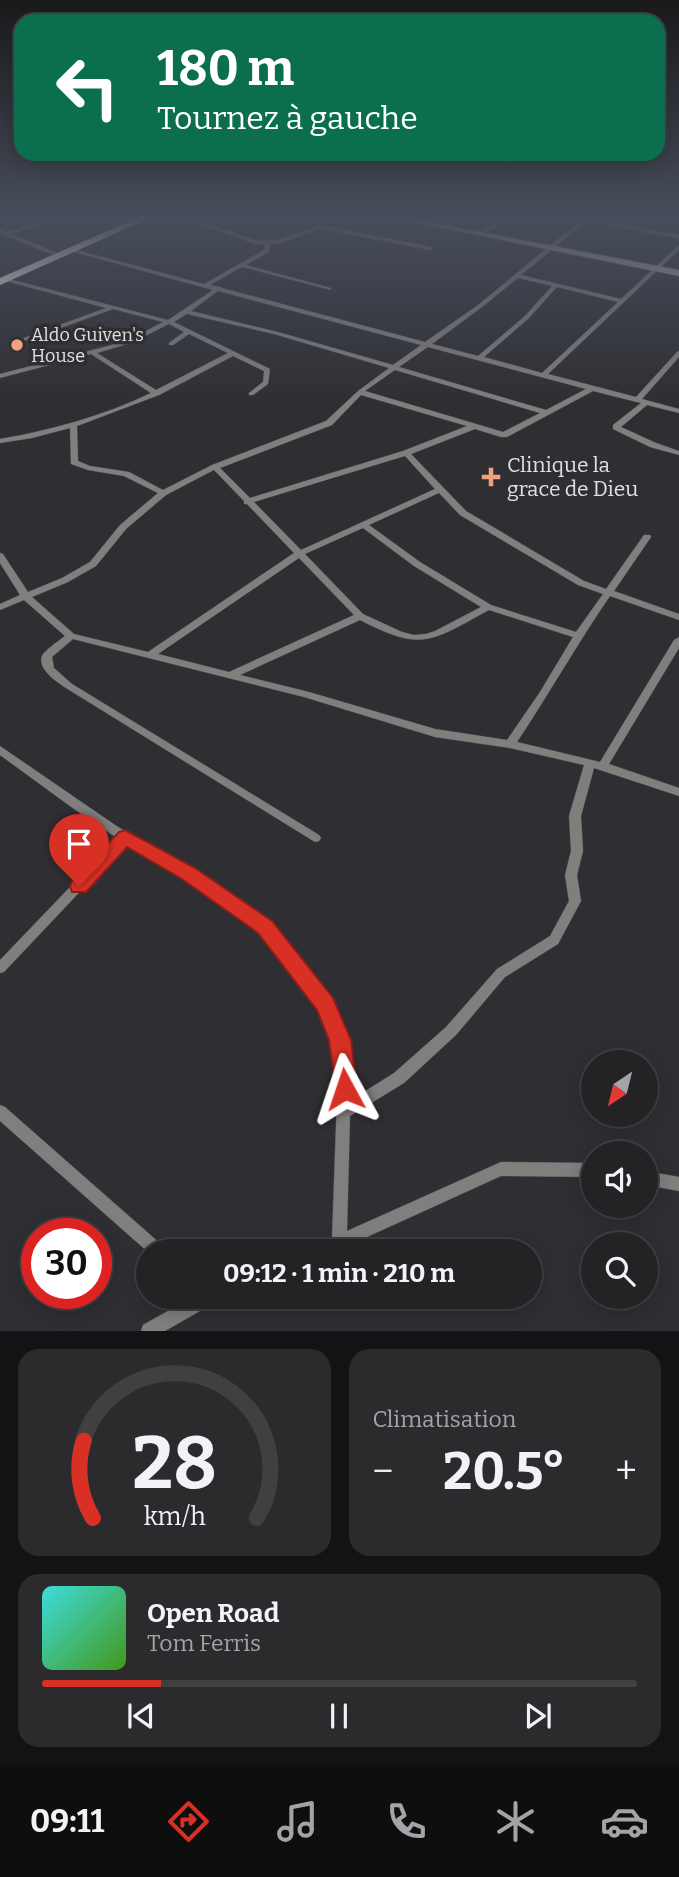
<!DOCTYPE html>
<html lang="fr">
<head>
<meta charset="utf-8">
<style>
	body { margin:0; font-family:Bitter,serif; background:#2b2b2e; color:#f1f3f6; height:100vh; display:flex; flex-direction:column; font-size:26px; white-space:nowrap }
	* { box-sizing:border-box; margin:0 }
	p { font-size:23px; color:#a3a4a7 }
	.icon { flex:none; width:38px; height:38px; fill:none; stroke:currentColor; stroke-width:2; stroke-linecap:round; stroke-linejoin:round }
	.map { position:relative; height:1331px; overflow:hidden }
	.sheet { display:flex; flex-direction:column; gap:18px; padding:18px; background:#131315; flex:1 }
	.sheet>* { flex:none }
	.guide { position:absolute; left:14px; top:14px; width:651px; height:147px; border-radius:21px; box-shadow:0 4px 18px #0003,0 0 0 2px #404043; background:#0b6e4f; color:#fff; overflow:hidden }
	.needle { width:46px; rotate:215deg }
	.tools { position:absolute; left:581px; top:1050px; display:grid; gap:14px }
	.tools a { display:grid; place-items:center; width:77px; height:77px; border-radius:50%; background:#232326; box-shadow:0 4px 18px #0003,0 0 0 2px #404043; font-size:35px }
	.speed { position:absolute; left:21px; top:1218px; display:flex; gap:14px; font-size:35px; font-weight:700; text-align:center }
	.speed>* { display:grid; place-content:center; width:91px; height:91px; border-radius:50%; background:#232326; box-shadow:0 4px 18px #0003,0 0 0 2px #404043; line-height:1 }
	.speed .limit { border:10px solid #d22; background:#fff; color:#111 }
	.pin { position:absolute; display:grid; place-items:center; width:60px; height:60px; color:#fff; margin:-72px -30px; border-radius:50% 50% 50% 0; rotate:-45deg; box-shadow:0 0 7px #0007 }
	.pin .icon { rotate:45deg }
	.me { position:absolute; width:77px; margin:-38px; rotate:355deg; stroke-linejoin:round; filter:drop-shadow(0 0 5px #0008) }
	.turn { display:flex; align-items:center; gap:24px; height:147px; padding:0 28px; font-size:32px }
	.turn .icon { width:91px; height:91px; stroke-width:2.5 }
	.turn b { display:block; font-size:49px; line-height:60px }
	.big { font-size:52px; font-weight:700; line-height:1.1 }
	.sheet .widget { flex:1; display:flex; flex-direction:column; justify-content:center; gap:10px; min-width:0; padding:0 24px; border-radius:21px; background:#2b2b2e }
	.sheet .dial { align-items:center; gap:0 }
	.dial svg { height:182px; overflow:visible; fill:none; stroke:#404043; stroke-width:7; stroke-linecap:round; text-anchor:middle }
	.dial text { fill:#f1f3f6; stroke:none }
	.song { display:flex; align-items:center; gap:21px }
	.cover { width:84px; height:84px; border-radius:10px; background:linear-gradient(135deg,hsl(180 70% 55%),hsl(100 70% 35%)) }
	.played { height:7px; border-radius:4px; background:linear-gradient(90deg,#d93025 20%,#404043 20%) }
	.keys { display:flex; justify-content:space-around; direction:ltr }
	.heat { display:flex; justify-content:space-between; align-items:center; font-size:38px; direction:ltr }
	.sheet .tiles { flex:1; display:grid; gap:18px; grid-template-columns:1fr 1fr }
	.widget:last-child { grid-column:span 2 }
	.trip { position:absolute; left:136px; top:1239px; width:406px; height:70px; border-radius:35px; background:#232326; box-shadow:0 4px 18px #0003,0 0 0 2px #404043; font-weight:700; line-height:70px; text-align:center }
	.menu { display:flex; height:112px; justify-content:space-around; align-items:center; background:#0e0e0f; color:#a3a4a7 }
	.menu .icon { width:49px; height:49px }
	.menu .on { color:#d93025 }
	.menu b { font-size:32px; color:#f1f3f6 }
	.map>svg:first-child { display:block }
</style>
</head>
<body>
<div class="map">
<svg width="679" height="1331" viewBox="0 0 679 1331">
	<rect width="100%" height="100%" fill="#2f2f33"/>
	<g fill="none" stroke-linecap="round" stroke-linejoin="round">
		<g stroke="#4b4b4f" stroke-width="1">
			<g id="street">
				<polygon points="0,216 7,216 0,219"/>
				<polygon points="57,216 64,216 12,234 57,253 57,255 53,255 0,233 0,229 7,232"/>
				<path d="M179,216H185L258,241L277,240L321,225L432,247L433,248L430,250L321,229L280,243L270,244L269,252L246,265L331,288V290L242,267L210,285L221,287L222,288L425,342L478,305L586,216H591L590,218L679,235V239L587,221L521,275L621,299L679,245V250L548,374L636,397L677,352L679,351V357L642,399L679,409V413L647,405L621,427L656,443L679,451V455L650,447L613,429V425L641,403L593,391L507,437H501L475,429L411,454L466,511L584,581L606,589L644,535H650L651,537L614,591L679,614V620L610,596C577,644 549,694 517,742L600,762L674,640L679,637V648L609,764L679,788V796L594,768L581,816L583,851L577,875L581,901L558,944L505,977L456,1035L404,1083L350,1116L347,1231L501,1162L593,1163V1177L501,1176L345,1247L340,1251H312L315,1246L332,1238L338,1068C309,940 229,906 126,843L4,972L0,973V960L117,838L74,809L0,755V746L115,825L238,899L269,923L284,938L310,970L321,988L341,1029L352,1068L351,1100L394,1073L446,1027L497,969L550,936L569,901L565,875L571,851L569,816L584,765L510,748L435,737L304,697L73,639L52,657L54,668L72,684L319,835L321,838L319,841L315,842L66,688C57,682 37,669 42,656C45,650 60,640 65,636L24,600L0,610V604L20,595L0,563V553L3,554L28,592L62,578L90,562L120,525L158,493L124,476L88,470L71,464L70,428L32,438L0,443V439C52,430 103,416 151,393L91,354L0,378V374L127,341L163,322L113,309L28,340H24V338L106,308L2,280L5,278L168,320L213,290L70,251L73,249L204,284L264,250V244H255L179,217ZM518,278L552,286L525,316L478,356L432,344L482,307ZM557,287L618,302L542,373L484,357L529,318ZM218,291L421,345L393,365L278,332L191,311ZM187,314L274,334L389,368L358,391L326,421L212,465L163,490L129,472L90,466L78,461L77,426L159,395L233,356L264,371L263,382L249,393V395H253L268,384L270,369L174,322ZM169,324L184,332L169,343V345H173L189,334L228,353L156,390L97,353L131,343ZM428,347L586,389L546,410L399,367ZM395,370L540,413L503,432L365,391ZM361,395L467,426L403,451L250,498L220,468L332,425ZM405,456L435,489L301,550L254,502ZM214,470L244,501V504H247L294,553L148,652L74,634L32,597L68,582L96,566L126,529L166,495ZM439,493L460,515L578,585L603,594L576,632L491,605L420,562L369,525ZM363,528L414,566L481,607L435,631L426,634L414,635L402,632L363,614L305,554ZM299,558L354,615L229,672L158,654ZM489,610L573,637L540,692L507,740L435,729L309,692L240,675L360,620C422,652 430,642 489,610Z"/>
				<polygon points="506,216 512,216 481,236 476,235"/>
				<polygon points="0,1105 5,1107 163,1246 166,1251 149,1251 149,1253 0,1121"/>
				<polygon points="646,1171 679,1177 679,1191 646,1185"/>
				<polygon points="193,1297 216,1297 214,1303 165,1331 141,1331 143,1325"/>
			</g>
		</g>
		<g stroke="#4b4b4f" stroke-width="2">
			<polygon id="secondary" points="383,216 397,216 679,270 679,276"/>
		</g>
		<g stroke="#4b4b4f" stroke-width="1">
			<polygon id="highway" points="142,216 154,216 0,285 0,278"/>
		</g>
		<use href="#street" fill="#817e7e" fill-rule="evenodd"/>
		<use href="#secondary" fill="#b0abaa" fill-rule="evenodd"/>
		<use href="#highway" fill="#f4edeb" fill-rule="evenodd"/>
	</g>
	<linearGradient id="sky" x2="0" y2="1"><stop stop-color="#1a1a1c"/><stop offset="0.54" stop-color="#474d5b"/><stop offset="1" stop-color="#474d5b" stop-opacity="0"/></linearGradient>
	<rect width="679" height="402" fill="url(#sky)"/>
	<polygon fill="#d93025" stroke="#8d1f18" stroke-width="2" points="125,830 195,868 272,921 333,998 351,1040 357,1089 354,1097 345,1100 337,1097 329,1040 317,1010 258,933 182,879 127,847 86,892 72,892 70,886 72,881 119,832"/>
	<g fill="#f2a17e" stroke="#2f2f33" stroke-width="2.5">
		<circle cx="17" cy="345" r="7"/>
		<path d="M487.5 466.5h7v7h7v7h-7v7h-7v-7h-7v-7h7z"/>
	</g>
	<g text-anchor="middle" stroke-width="7" stroke-linejoin="round" paint-order="stroke">
		<g font-size="18" fill="#dfe0e3" stroke="#2f2f33" text-anchor="start">
			<text x="31" y="341">Aldo Guiven's<tspan x="31" dy="21">House</tspan></text>
		</g>
		<g font-size="21" fill="#dfe0e3" stroke="#2f2f33" text-anchor="start">
			<text x="507" y="472">Clinique la<tspan x="507" dy="24">grace de Dieu</tspan></text>
		</g>
	</g>
</svg>
<div class="tools">
<a><svg class="needle" viewBox="-14 -14 28 28"><path d="M0-13l5 13h-10z" fill="#e53935"/><path d="M0 13l5-13h-10z" fill="#a3a4a7"/></svg></a>
<a><svg class="icon" aria-label="sound" viewBox="0 0 24 24"><path d="M4 9h4l5-4v14l-5-4H4zM17 9q2 3 0 6"/></svg></a>
<a><svg class="icon" aria-label="search" viewBox="0 0 24 24"><circle cx="10" cy="10" r="6"/><path d="M15 15l6 6"/></svg></a>
</div>
<div class="speed"><div class="limit">30</div></div>
<div class="pin" style="left:79px;top:886px;background:#d93025"><svg class="icon" aria-label="arrive" viewBox="0 0 24 24"><path d="M6 21V4h12l-3 4 3 4H6"/></svg></div>
<svg class="me" style="left:345px;top:1089px" viewBox="-20 -20 40 40"><path d="M0-17L14 15 0 8-14 15z" fill="#d93025" stroke="#fff" stroke-width="4"/></svg>
<div class="trip">09:12 · 1 min · 210 m</div>
<div class="guide">
<div class="turn"><svg class="icon" aria-label="left" viewBox="0 0 24 24"><path d="M17 20v-9H6M10 6l-5 5 5 5"/></svg><div><b>180 m</b>Tournez à gauche</div></div>
</div>
</div>
<section class="sheet">
<div class="tiles">
<div class="widget dial"><svg viewBox="0 0 100 80">
<path d="M14 69A42 42 0 1 1 86 69"/>
<path d="M14 69A42 42 0 0 1 10 35" stroke="#d93025"/>
<text x="50" y="56" font-size="32" font-weight="700">28</text>
<text x="50" y="72" font-size="11">km/h</text>
</svg></div>
<div class="widget"><p>Climatisation</p>
<div class="heat"><a>−</a><b class="big">20.5°</b><a>+</a></div>
</div>
<div class="widget">
<div class="song"><i class="cover"></i><div><b>Open Road</b><p>Tom Ferris</p></div></div>
<div class="played"></div>
<div class="keys"><svg class="icon" aria-label="previous" viewBox="0 0 24 24"><path d="M18 5L8 12l10 7zM5 5v14"/></svg><svg class="icon" aria-label="pause" viewBox="0 0 24 24"><path d="M8 5v14M16 5v14"/></svg><svg class="icon" aria-label="next" viewBox="0 0 24 24"><path d="M6 5l10 7-10 7zM19 5v14"/></svg></div>
</div>
</div>
</section>
<nav class="menu">
<b>09:11</b>
<svg class="icon on" aria-label="directions" viewBox="0 0 24 24"><path d="M12 3l9 9-9 9-9-9zM9 14v-3h6M13 9l2 2-2 2"/></svg>
<svg class="icon" aria-label="music" viewBox="0 0 24 24"><path d="M9 18V5l10-2v13"/><circle cx="6" cy="18" r="3"/><circle cx="16" cy="16" r="3"/></svg>
<svg class="icon" aria-label="phone" viewBox="0 0 24 24"><path d="M5 4h4l2 5-3 2q2 4 5 5l2-3 5 2v4C11 20 4 13 5 4z"/></svg>
<svg class="icon" aria-label="climate" viewBox="0 0 24 24"><path d="M12 3v18M4 7l16 10M4 17L20 7"/></svg>
<svg class="icon" aria-label="car" viewBox="0 0 24 24"><path d="M5 17H2v-5l4-1 3-4h7l3 4 3 1v5h-3M9 17h6M6 11h13"/><circle cx="7" cy="17" r="2"/><circle cx="17" cy="17" r="2"/></svg>
</nav>
</body>
</html>
